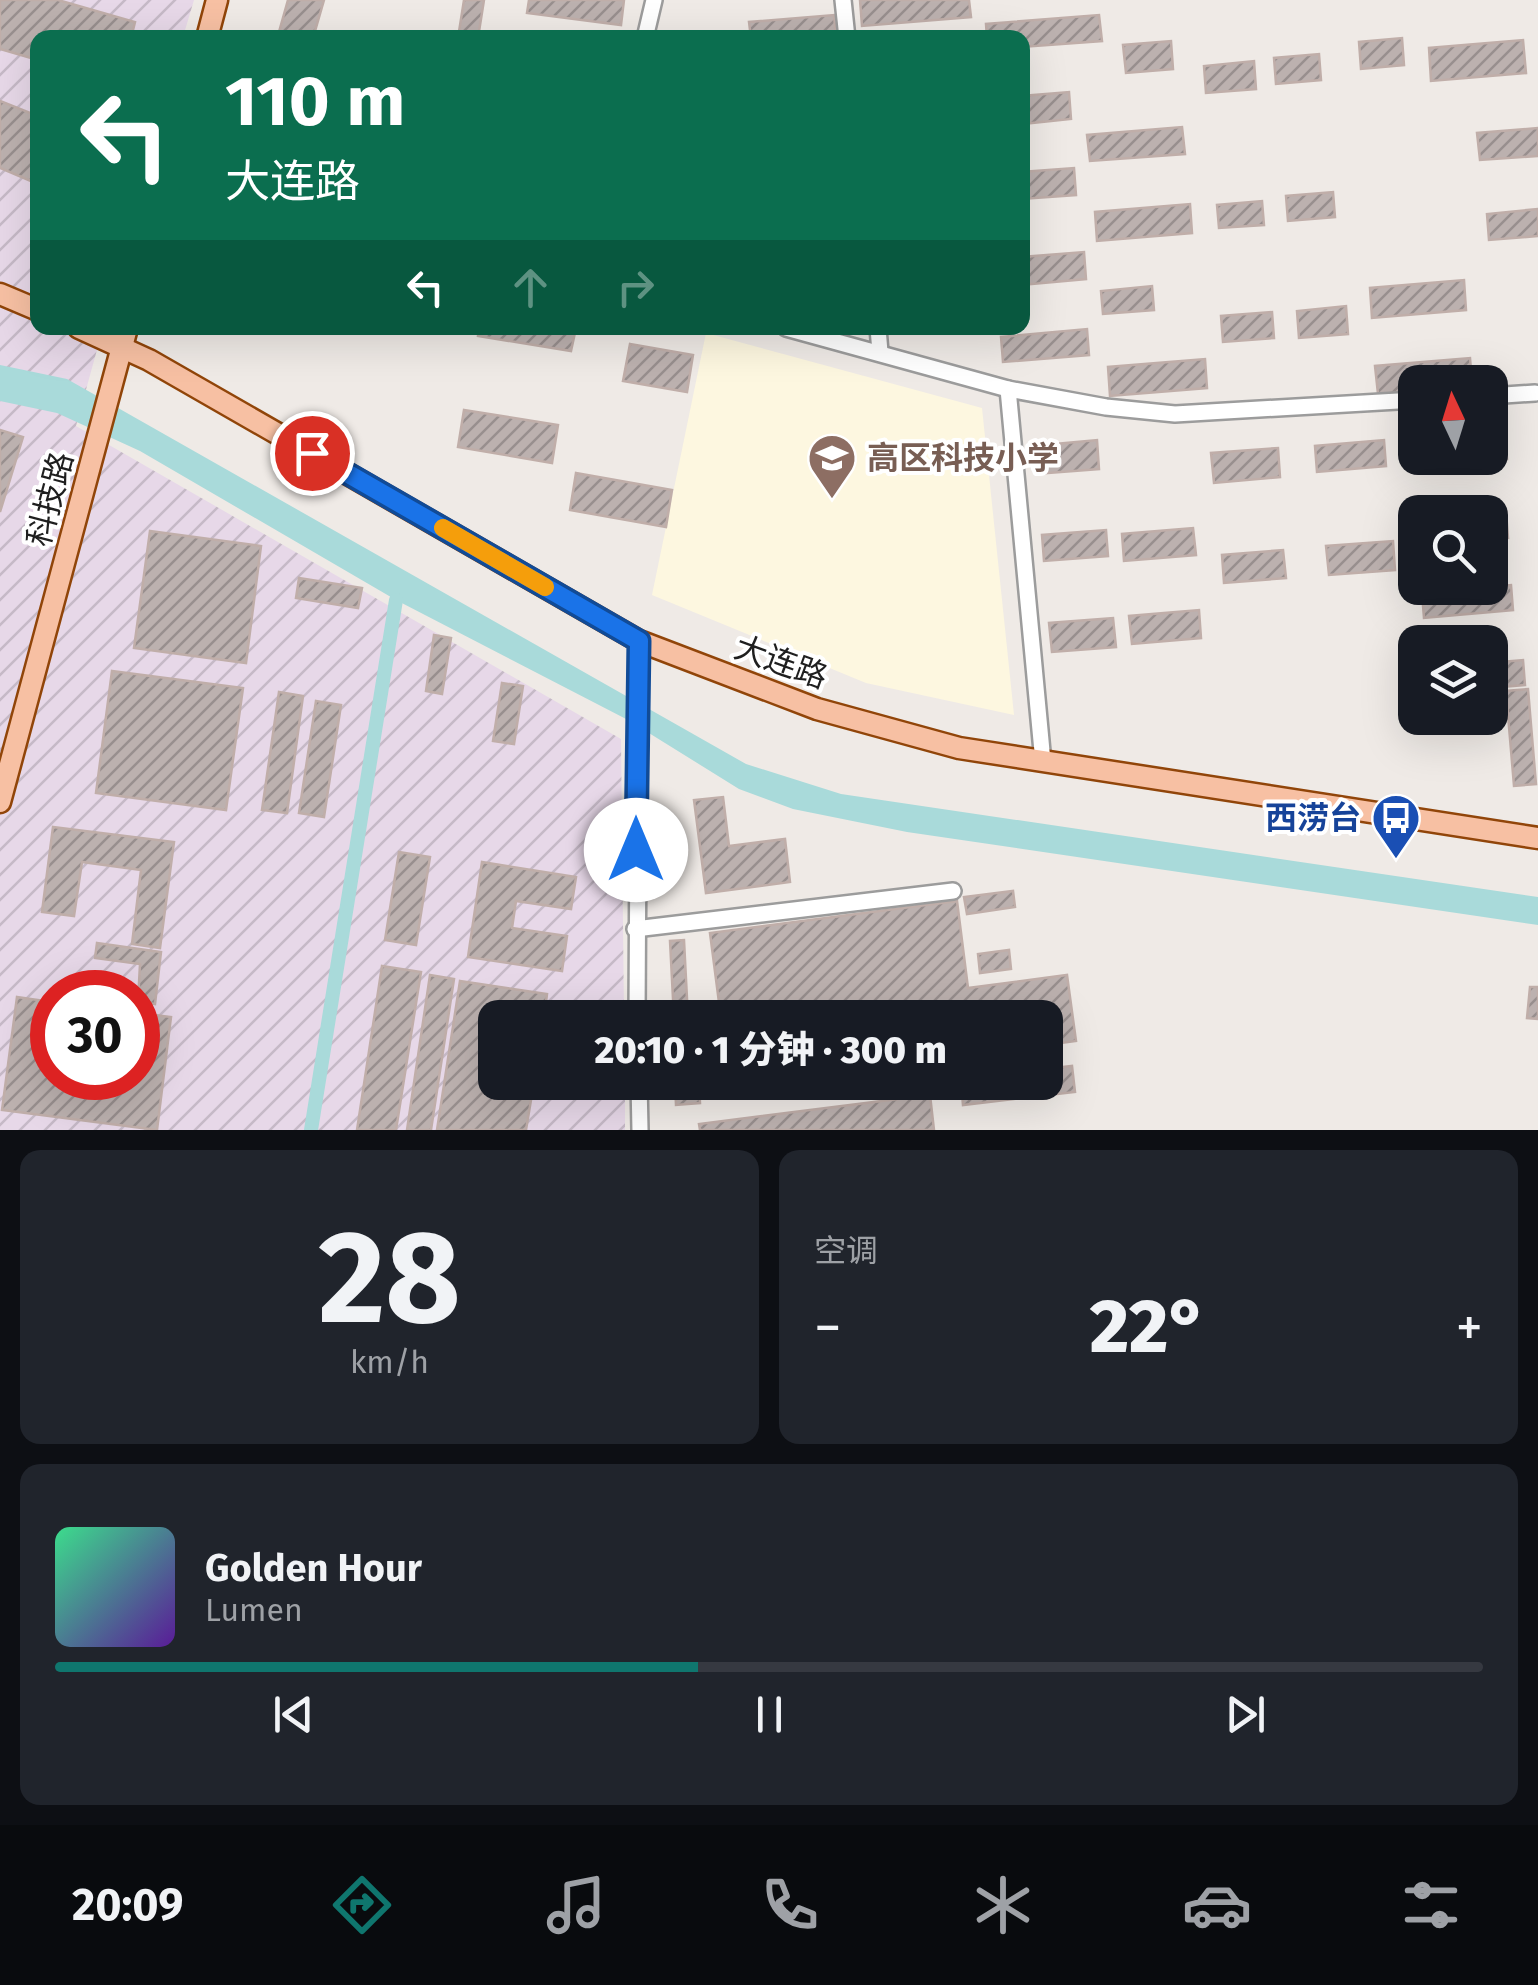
<!DOCTYPE html>
<html lang="zh">
<head>
<meta charset="utf-8">
<style>
	body { margin:0; font-family:"Fira Sans","Noto Sans SC",sans-serif; background:#20242c; color:#f1f3f6; height:100vh; display:flex; flex-direction:column; font-size:38px; white-space:nowrap }
	* { box-sizing:border-box; margin:0 }
	p { font-size:32px; color:#9ea1a6 }
	.icon { flex:none; width:55px; height:55px; fill:none; stroke:currentColor; stroke-width:2; stroke-linecap:round; stroke-linejoin:round }
	.map { position:relative; height:1130px; overflow:hidden }
	.drawer { display:flex; flex-direction:column; gap:20px; padding:20px; background:#0d0f14; flex:1 }
	.drawer>* { flex:none }
	.hud { position:absolute; left:30px; top:30px; width:1000px; height:305px; border-radius:20px; box-shadow:0 10px 40px #0002; background:#0b6e4f; color:#fff; overflow:hidden }
	.needle { width:65px; rotate:356deg }
	.controls { position:absolute; left:1398px; top:365px; display:grid; gap:20px }
	.controls a { display:grid; place-items:center; width:110px; height:110px; border-radius:20px; background:#171b24; box-shadow:0 10px 40px #0002; font-size:50px }
	.speed { position:absolute; left:30px; top:970px; display:flex; gap:20px; font-size:50px; font-weight:700; text-align:center }
	.speed>* { display:grid; place-content:center; width:130px; height:130px; border-radius:50%; background:#171b24; box-shadow:0 10px 40px #0002; line-height:1 }
	.speed .limit { border:15px solid #d22; background:#fff; color:#111 }
	.pin { position:absolute; display:grid; place-items:center; width:85px; height:85px; color:#fff; margin:-42px; border:5px solid #fff; border-radius:50%; box-shadow:0 2px 10px #0007 }
	.me { position:absolute; width:110px; margin:-55px; rotate:0deg; stroke-linejoin:round; filter:drop-shadow(0 0 8px #0008) }
	.turn { display:flex; align-items:center; gap:35px; height:210px; padding:0 30px; font-size:45px }
	.turn .icon { width:130px; height:130px; stroke-width:2.5 }
	.turn b { display:block; font-size:70px; line-height:85px }
	.lanes { display:flex; align-items:center; height:95px; padding:0 30px; background:#0003; justify-content:center; gap:50px; direction:ltr }
	.lanes .off { opacity:.35 }
	.big { font-size:75px; font-weight:800; line-height:1.1 }
	.drawer .widget { flex:1; display:flex; flex-direction:column; justify-content:center; gap:15px; min-width:0; padding:0 35px; border-radius:20px; background:#20242c }
	.drawer .dial { align-items:center; gap:0 }
	.dial b { font-size:130px; line-height:1 }
	.song { display:flex; align-items:center; gap:30px }
	.cover { width:120px; height:120px; border-radius:15px; background:linear-gradient(135deg,hsl(150 70% 55%),hsl(270 70% 35%)) }
	.played { height:10px; border-radius:5px; background:linear-gradient(90deg,#0f766e 45%,#363941 45%) }
	.keys { display:flex; justify-content:space-around; direction:ltr }
	.heat { display:flex; justify-content:space-between; align-items:center; font-size:55px; direction:ltr }
	.drawer .tiles { flex:1; display:grid; gap:20px; grid-template-columns:1fr 1fr }
	.widget:last-child { grid-column:span 2 }
	.trip { position:absolute; left:478px; top:1000px; width:585px; height:100px; border-radius:20px; background:#171b24; box-shadow:0 10px 40px #0002; font-weight:800; line-height:100px; text-align:center }
	.menu { display:flex; height:160px; justify-content:space-around; align-items:center; background:#090b0e; color:#9ea1a6 }
	.menu .icon { width:70px; height:70px }
	.menu .on { color:#0f766e }
	.menu b { font-size:45px; color:#f1f3f6 }
	.map>svg:first-child { display:block }
</style>
</head>
<body>
<div class="map">
<svg width="1538" height="1130" viewBox="0 0 1538 1130">
	<defs>
		<pattern id="industrial-furrows" width="10" height="10" patternUnits="userSpaceOnUse" patternTransform="scale(2.5)"><rect width="10" height="10" fill="#e7d8e8"/><path d="M-1 1l2-2M0 10L10 0M9 11l2-2" fill="none" stroke="#c6b9c7"/></pattern>
		<pattern id="building-hatch" width="6" height="6" patternUnits="userSpaceOnUse" patternTransform="scale(2.5)"><rect width="6" height="6" fill="#bcb1af"/><path d="M-1 1l2-2M0 6l6-6M5 7l2-2" fill="none" stroke="#988f8e"/></pattern>
	</defs>
	<rect width="100%" height="100%" fill="#efeae6"/>
	<path fill="url(#industrial-furrows)" fill-rule="evenodd" d="M0,0H194L183,37L38,38V328H103L76,426L621,739L624,1017L495,1018V1082L625,1083V1130H0ZM52,992H138V1078H52Z"/>
	<polygon fill="#fdf7e0" points="706,333 982,408 1014,715 866,683 652,595"/>
	<polygon fill="#a9dada" points="0,365 67,379 746,764 841,794 1538,897 1538,925 907,832 793,809 739,789 628,720 396,600 140,451 57,413 0,401"/>
	<g fill="none" stroke-linecap="round" stroke-linejoin="round">
		<polyline stroke="#a9dada" stroke-width="14" points="311,1130 396,600"/>
	</g>
	<g fill="url(#building-hatch)" stroke="#c0aea9" stroke-width="2.5">
		<polygon points="0,0 58,0 135,22 131,38 38,38 38,60 0,49"/>
		<polygon points="288,0 324,0 313,38 279,32"/>
		<polygon points="464,0 484,0 478,38 458,38"/>
		<polygon points="529,0 624,0 621,25 527,13"/>
		<polygon points="860,0 969,0 971,17 862,26"/>
		<polygon points="834,15 836,38 751,38 749,22"/>
		<polygon points="1099,15 1102,41 1022,47 1022,38 987,38 986,24"/>
		<polygon points="1402,38 1404,65 1361,69 1359,42"/>
		<polygon points="1523,40 1526,73 1431,81 1429,48"/>
		<polygon points="1171,41 1173,69 1126,73 1123,45"/>
		<polygon points="1319,54 1321,80 1276,84 1274,58"/>
		<polygon points="1254,61 1256,89 1206,93 1204,66"/>
		<polygon points="1069,92 1071,119 1022,124 1022,96"/>
		<polygon points="0,101 38,116 38,184 0,168"/>
		<polygon points="1182,127 1185,154 1090,161 1087,135"/>
		<polygon points="1538,128 1538,156 1480,160 1477,133"/>
		<polygon points="1074,168 1076,195 1022,199 1022,172"/>
		<polygon points="1333,192 1335,217 1288,221 1286,196"/>
		<polygon points="1262,201 1264,225 1219,228 1217,205"/>
		<polygon points="1190,204 1192,233 1097,241 1095,212"/>
		<polygon points="1538,209 1538,236 1489,240 1487,214"/>
		<polygon points="1084,252 1086,279 1022,285 1022,257"/>
		<polygon points="1464,280 1466,310 1372,318 1370,288"/>
		<polygon points="1152,286 1154,310 1103,314 1101,291"/>
		<polygon points="1346,306 1348,334 1299,338 1297,311"/>
		<polygon points="1272,312 1274,338 1223,342 1221,316"/>
		<polygon points="479,328 576,328 571,351 478,336"/>
		<polygon points="1087,329 1089,355 1003,362 1001,337"/>
		<polygon points="630,344 693,355 687,392 623,381"/>
		<polygon points="1470,358 1472,382 1415,382 1415,391 1378,394 1375,366"/>
		<polygon points="1205,359 1207,388 1110,396 1108,367"/>
		<polygon points="464,410 558,425 552,463 458,447"/>
		<polygon points="0,430 23,437 0,512"/>
		<polygon points="1505,432 1507,459 1410,467 1407,440 1415,439 1415,458 1490,458 1490,433"/>
		<polygon points="1097,440 1099,469 1036,474 1034,446"/>
		<polygon points="1384,440 1386,466 1317,472 1315,446"/>
		<polygon points="1278,448 1280,477 1214,483 1211,453"/>
		<polygon points="576,473 672,490 666,527 570,510"/>
		<polygon points="1506,511 1508,538 1490,540 1490,512 1484,512"/>
		<polygon points="1193,528 1196,555 1124,561 1122,534"/>
		<polygon points="1106,530 1108,556 1044,561 1042,535"/>
		<polygon points="150,531 261,546 246,663 134,648"/>
		<polygon points="1393,541 1395,570 1329,575 1326,546"/>
		<polygon points="1283,550 1286,578 1224,583 1222,555"/>
		<polygon points="299,578 362,588 358,608 296,598"/>
		<polygon points="1511,585 1513,610 1424,618 1422,593"/>
		<polygon points="1199,610 1201,638 1132,644 1129,616"/>
		<polygon points="1113,618 1116,647 1052,652 1049,623"/>
		<polygon points="434,635 451,638 442,694 426,691"/>
		<polygon points="1523,660 1525,685 1490,688 1490,663"/>
		<polygon points="112,671 243,688 226,810 96,793"/>
		<polygon points="502,683 523,686 514,744 493,741"/>
		<polygon points="1528,689 1536,784 1514,786 1506,691"/>
		<polygon points="279,692 303,696 287,813 262,810"/>
		<polygon points="316,701 341,705 324,817 299,813"/>
		<polygon points="723,797 729,846 785,839 790,882 706,893 694,800"/>
		<polygon points="53,827 174,842 160,948 132,944 141,870 82,862 74,916 42,912"/>
		<polygon points="399,852 430,857 416,945 385,940"/>
		<polygon points="482,862 576,877 571,909 516,901 512,928 567,936 562,971 468,957"/>
		<polygon points="1013,891 1015,907 967,914 964,897"/>
		<polygon points="957,901 968,988 1067,975 1076,1041 1045,1045 1045,1018 721,1018 710,933"/>
		<polygon points="684,940 688,1018 674,1018 670,941"/>
		<polygon points="97,943 161,952 155,1004 138,1002 140,964 95,958"/>
		<polygon points="1009,950 1011,969 980,973 978,954"/>
		<polygon points="382,966 421,972 396,1130 357,1130"/>
		<polygon points="430,975 454,979 431,1130 407,1130"/>
		<polygon points="460,981 547,994 544,1018 495,1018 495,1082 534,1082 526,1130 437,1130"/>
		<polygon points="1530,987 1538,987 1538,1019 1527,1018"/>
		<polygon points="17,997 52,1002 52,1078 138,1078 138,1013 171,1017 157,1130 2,1110"/>
		<polygon points="1072,1066 1075,1092 963,1105 961,1082 1045,1082 1045,1069"/>
		<polygon points="675,1082 699,1082 700,1103 676,1105"/>
		<polygon points="930,1095 934,1130 700,1130 699,1124"/>
	</g>
	<g fill="none" stroke-linecap="round" stroke-linejoin="round">
		<g stroke="#9c9c9c" stroke-width="20">
			<g id="minor">
				<polyline points="843,0 847,38"/>
				<polyline points="645,38 654,0"/>
				<polyline points="786,328 1008,389 1106,407 1175,414 1415,400"/>
				<polyline points="878,328 880,352"/>
				<polyline points="1008,389 1043,762"/>
				<polyline points="1490,396 1535,393"/>
				<polyline points="635,929 953,891"/>
				<polyline points="637,1018 639,641"/>
				<polyline points="639,1082 640,1130"/>
			</g>
		</g>
		<g stroke="#914509" stroke-width="25">
			<g id="major">
				<polyline points="207,38 217,0"/>
				<polyline points="0,294 38,310"/>
				<polyline points="79,328 149,360 639,641 817,709 959,748 1538,838"/>
				<polyline points="0,802 127,328"/>
			</g>
		</g>
		<use href="#minor" stroke="#fff" stroke-width="15"/>
		<use href="#major" stroke="#f7c0a3" stroke-width="20"/>
	</g>
	<g fill="none" stroke-linecap="round" stroke-linejoin="round">
		<g stroke="#114b97" stroke-width="25">
			<polyline id="route" points="312,453 639,641 636,850"/>
		</g>
		<use href="#route" stroke="#1a73e8" stroke-width="18"/>
		<polyline stroke="#f59e0b" stroke-width="18" points="443,528 545,587"/>
	</g>
	<defs>
		<g id="school-pin" transform="scale(2.5)"><path d="M0 17L-7.5 6A9.5 9.5 0 1 1 7.5 6Z" fill="#8d6e63" stroke="#fff"/><path d="M0-5L7-2L0 1L-7-2ZM-4 1L0 2.5L4 1V4Q0 6-4 4Z" fill="#fff"/></g>
		<g id="bus-pin" transform="scale(2.5)"><path d="M0 17L-7.5 6A9.5 9.5 0 1 1 7.5 6Z" fill="#1a4fb4" stroke="#fff"/><path d="M-5-6H5V4H4V6H2V4H-2V6H-4V4H-5ZM-3.5-4V0h7V-4ZM-3.5 1.2v1.5H-2V1.2ZM2 1.2v1.5H3.5V1.2Z" fill="#fff"/></g>
	</defs>
	<g fill-rule="evenodd">
		<use href="#school-pin" x="832" y="458"/>
		<use href="#bus-pin" x="1396" y="818"/>
	</g>
	<g text-anchor="middle" stroke-width="8" stroke-linejoin="round" paint-order="stroke">
		<g font-size="32" font-weight="bold" fill="#785e54" stroke="#fff" text-anchor="start">
			<text x="867" y="469">高区科技小学</text>
		</g>
		<g font-size="32" fill="#1f1f1f" stroke="#fff">
			<text transform="translate(50 499) rotate(-75)" y="11">科技路</text>
			<text transform="translate(781 662) rotate(20)" y="11">大连路</text>
		</g>
		<g font-size="32" font-weight="bold" fill="#164399" stroke="#fff" text-anchor="end">
			<text x="1361" y="829">西涝台</text>
		</g>
	</g>
</svg>
<div class="controls">
<a><svg class="needle" viewBox="-14 -14 28 28"><path d="M0-13l5 13h-10z" fill="#e53935"/><path d="M0 13l5-13h-10z" fill="#9ea1a6"/></svg></a>
<a><svg class="icon" aria-label="search" viewBox="0 0 24 24"><circle cx="10" cy="10" r="6"/><path d="M15 15l6 6"/></svg></a>
<a><svg class="icon" aria-label="layers" viewBox="0 0 24 24"><path d="M12 4l9 5-9 5-9-5zM3 14l9 5 9-5"/></svg></a>
</div>
<div class="speed"><div class="limit">30</div></div>
<div class="pin" style="left:312px;top:453px;background:#d93025"><svg class="icon" aria-label="arrive" viewBox="0 0 24 24"><path d="M6 21V4h12l-3 4 3 4H6"/></svg></div>
<svg class="me" style="left:636px;top:850px" viewBox="-20 -20 40 40"><circle r="19" fill="#fff"/><path d="M0-13L10 11 0 6-10 11z" fill="#1a73e8"/></svg>
<div class="trip">20:10 · 1 分钟 · 300 m</div>
<div class="hud">
<div class="turn"><svg class="icon" aria-label="left" viewBox="0 0 24 24"><path d="M17 20v-9H6M10 6l-5 5 5 5"/></svg><div><b>110 m</b>大连路</div></div>
<div class="lanes"><svg class="icon" aria-label="left" viewBox="0 0 24 24"><path d="M17 20v-9H6M10 6l-5 5 5 5"/></svg><svg class="icon off" aria-label="ahead" viewBox="0 0 24 24"><path d="M12 20V5M6 11l6-6 6 6"/></svg><svg class="icon off" aria-label="right" viewBox="0 0 24 24"><path d="M7 20v-9h11M14 6l5 5-5 5"/></svg></div>
</div>
</div>
<section class="drawer">
<div class="tiles">
<div class="widget dial"><b>28</b><p>km/h</p></div>
<div class="widget"><p>空调</p>
<div class="heat"><a>−</a><b class="big">22°</b><a>+</a></div>
</div>
<div class="widget">
<div class="song"><i class="cover"></i><div><b>Golden Hour</b><p>Lumen</p></div></div>
<div class="played"></div>
<div class="keys"><svg class="icon" aria-label="previous" viewBox="0 0 24 24"><path d="M18 5L8 12l10 7zM5 5v14"/></svg><svg class="icon" aria-label="pause" viewBox="0 0 24 24"><path d="M8 5v14M16 5v14"/></svg><svg class="icon" aria-label="next" viewBox="0 0 24 24"><path d="M6 5l10 7-10 7zM19 5v14"/></svg></div>
</div>
</div>
</section>
<nav class="menu">
<b>20:09</b>
<svg class="icon on" aria-label="directions" viewBox="0 0 24 24"><path d="M12 3l9 9-9 9-9-9zM9 14v-3h6M13 9l2 2-2 2"/></svg>
<svg class="icon" aria-label="music" viewBox="0 0 24 24"><path d="M9 18V5l10-2v13"/><circle cx="6" cy="18" r="3"/><circle cx="16" cy="16" r="3"/></svg>
<svg class="icon" aria-label="phone" viewBox="0 0 24 24"><path d="M5 4h4l2 5-3 2q2 4 5 5l2-3 5 2v4C11 20 4 13 5 4z"/></svg>
<svg class="icon" aria-label="climate" viewBox="0 0 24 24"><path d="M12 3v18M4 7l16 10M4 17L20 7"/></svg>
<svg class="icon" aria-label="car" viewBox="0 0 24 24"><path d="M5 17H2v-5l4-1 3-4h7l3 4 3 1v5h-3M9 17h6M6 11h13"/><circle cx="7" cy="17" r="2"/><circle cx="17" cy="17" r="2"/></svg>
<svg class="icon" aria-label="filters" viewBox="0 0 24 24"><path d="M4 7h16M4 17h16"/><circle cx="9" cy="7" r="2"/><circle cx="15" cy="17" r="2"/></svg>
</nav>
</body>
</html>
